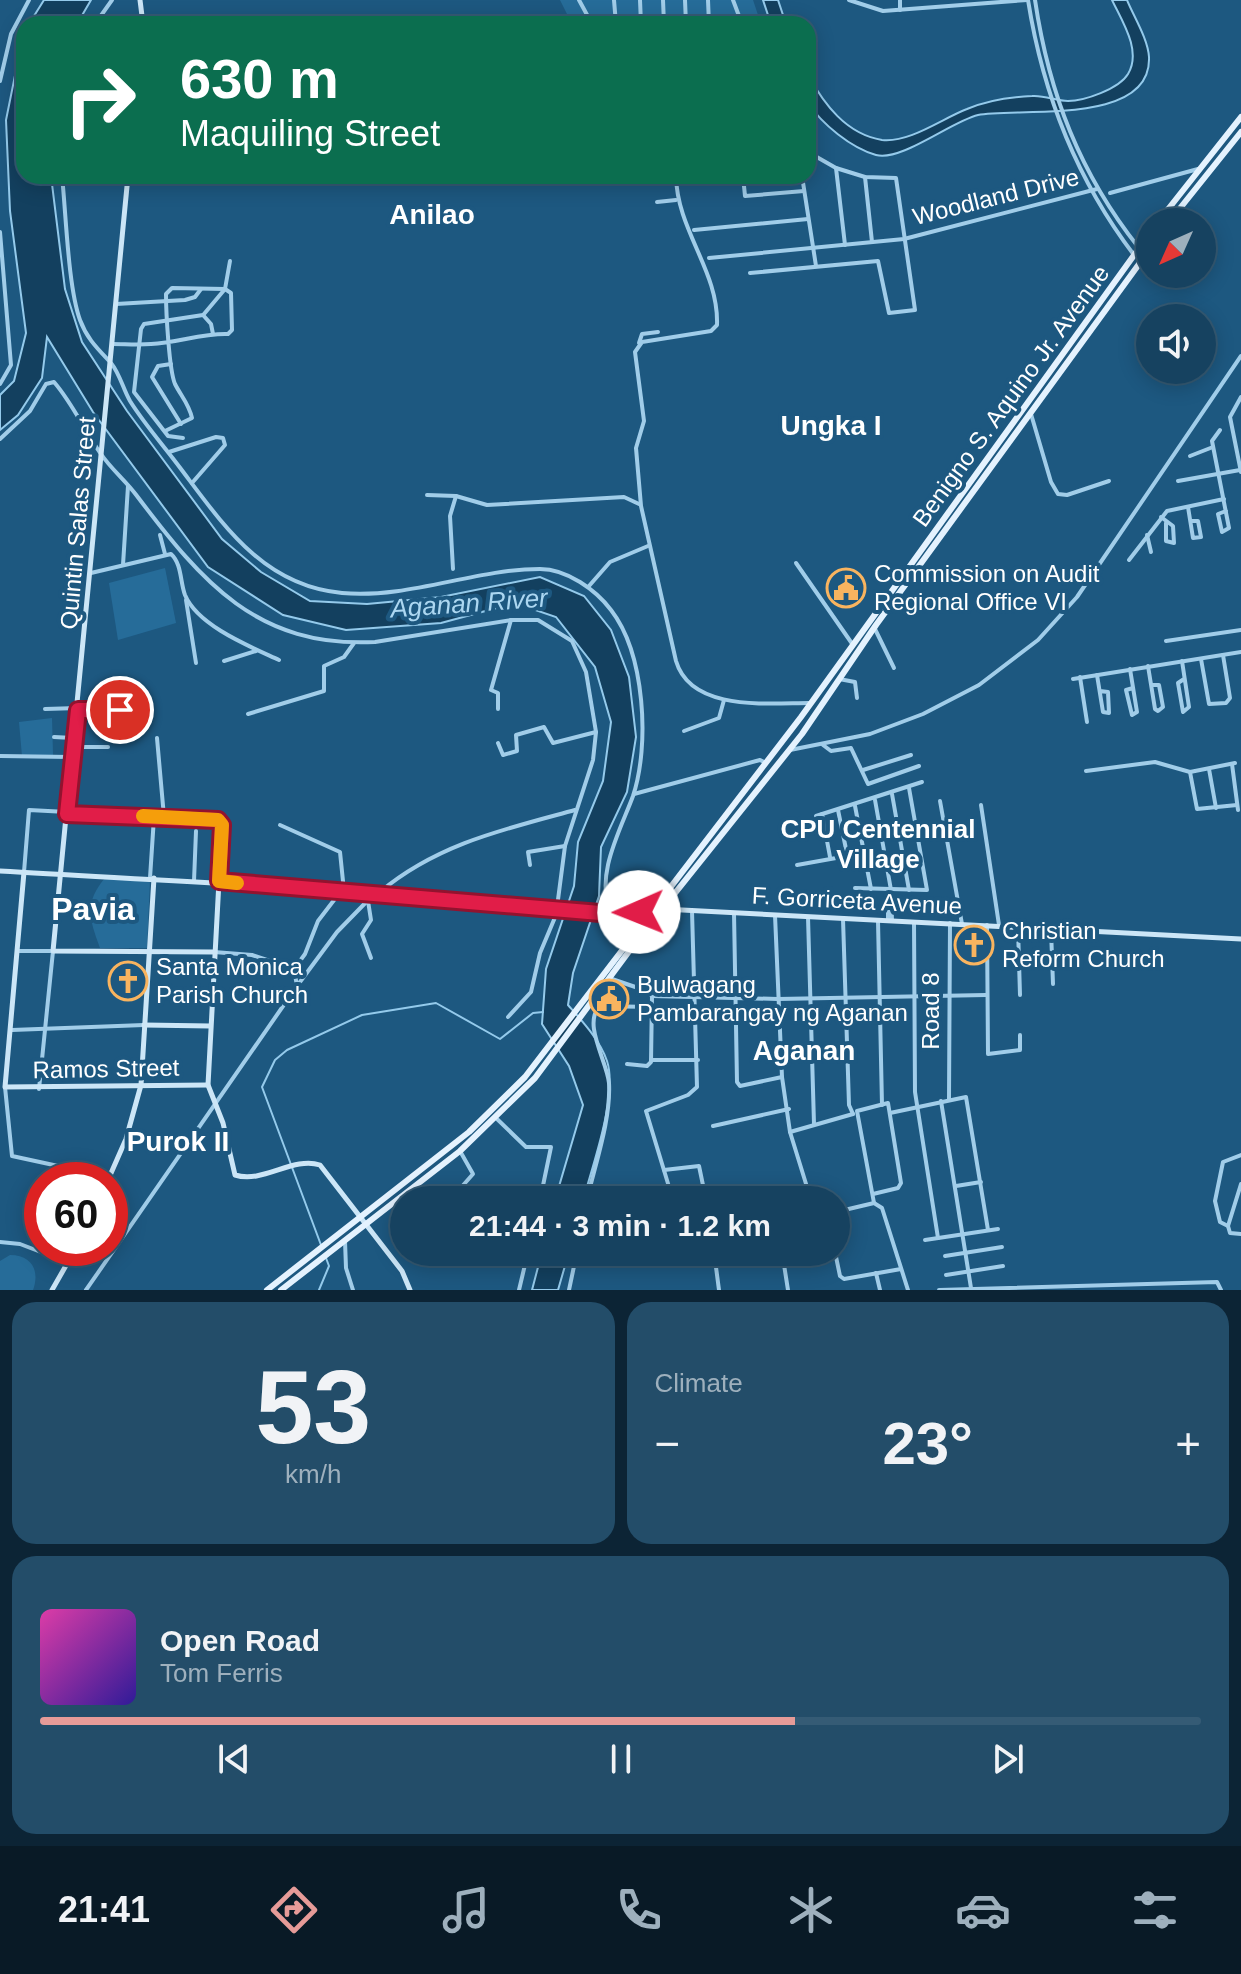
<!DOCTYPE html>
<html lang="en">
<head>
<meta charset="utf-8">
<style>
	body { margin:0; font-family:Arial,sans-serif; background:#234d69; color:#f1f3f6; height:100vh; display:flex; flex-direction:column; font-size:30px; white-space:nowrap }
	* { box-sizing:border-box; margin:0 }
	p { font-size:26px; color:#9eb0bd }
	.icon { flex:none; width:44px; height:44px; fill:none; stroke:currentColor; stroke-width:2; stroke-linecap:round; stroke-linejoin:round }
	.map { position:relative; height:1290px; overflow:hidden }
	.sheet { display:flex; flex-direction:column; gap:12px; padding:12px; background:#0c2435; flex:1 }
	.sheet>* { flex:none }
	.banner { position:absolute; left:16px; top:16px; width:800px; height:168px; border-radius:24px; box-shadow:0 4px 20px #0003,0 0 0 2px #355b75; background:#0b6e4f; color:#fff; overflow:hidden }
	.needle { width:52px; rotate:225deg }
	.tools { position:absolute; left:1136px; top:208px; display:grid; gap:16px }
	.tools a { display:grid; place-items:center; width:80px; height:80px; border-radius:50%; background:#164260; box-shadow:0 4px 20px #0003,0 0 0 2px #355b75; font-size:40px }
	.speed { position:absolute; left:24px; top:1162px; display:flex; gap:16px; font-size:40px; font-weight:700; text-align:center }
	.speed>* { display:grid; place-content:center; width:104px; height:104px; border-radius:50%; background:#164260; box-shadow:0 4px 20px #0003,0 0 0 2px #355b75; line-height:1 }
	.speed .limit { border:12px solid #d22; background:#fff; color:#111 }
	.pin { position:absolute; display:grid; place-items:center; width:68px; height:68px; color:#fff; margin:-34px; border:4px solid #fff; border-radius:50%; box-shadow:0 2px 8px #0007 }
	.me { position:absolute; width:88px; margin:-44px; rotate:269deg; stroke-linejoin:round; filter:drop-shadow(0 0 6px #0008) }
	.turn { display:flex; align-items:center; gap:28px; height:168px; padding:0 32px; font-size:36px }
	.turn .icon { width:104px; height:104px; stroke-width:2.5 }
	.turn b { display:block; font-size:56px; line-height:68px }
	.big { font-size:60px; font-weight:700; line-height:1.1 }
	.sheet .card { flex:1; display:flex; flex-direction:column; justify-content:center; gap:12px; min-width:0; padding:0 28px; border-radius:24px; background:#234d69 }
	.sheet .dial { align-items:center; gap:0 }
	.dial b { font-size:104px; line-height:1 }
	.song { display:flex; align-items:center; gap:24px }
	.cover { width:96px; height:96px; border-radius:12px; background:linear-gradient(135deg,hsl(320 70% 55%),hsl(250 70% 35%)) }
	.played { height:8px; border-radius:4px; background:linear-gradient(90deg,#e69b98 65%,#355b75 65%) }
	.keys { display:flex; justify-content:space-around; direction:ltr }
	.heat { display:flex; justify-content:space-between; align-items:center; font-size:44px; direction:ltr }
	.sheet .tiles { flex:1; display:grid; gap:12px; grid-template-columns:1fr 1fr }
	.card:last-child { grid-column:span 2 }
	.trip { position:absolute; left:390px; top:1186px; width:460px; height:80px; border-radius:40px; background:#164260; box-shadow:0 4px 20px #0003,0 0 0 2px #355b75; font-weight:700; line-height:80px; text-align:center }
	.menu { display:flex; height:128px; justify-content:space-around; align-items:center; background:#091a26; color:#9eb0bd }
	.menu .icon { width:56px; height:56px }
	.menu .on { color:#e69b98 }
	.menu b { font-size:36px; color:#f1f3f6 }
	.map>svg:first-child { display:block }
</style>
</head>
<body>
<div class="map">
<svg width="1241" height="1290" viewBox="0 0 1241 1290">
	<rect width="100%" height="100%" fill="#1d5880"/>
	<g fill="#266c99">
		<polygon points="560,0 753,0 761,24 572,24"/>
		<polygon points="165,568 176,623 118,640 109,583"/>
		<polygon points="52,718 53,755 22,756 19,722"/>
		<path d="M105,878L150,880L147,948H100C89,918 84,903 105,878Z"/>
		<path d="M10,1255C32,1255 40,1271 33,1290H0V1261Z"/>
	</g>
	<g fill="#13405f" stroke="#94caeb" stroke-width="2">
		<polygon points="44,0 91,0 77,24 29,24"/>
		<polygon points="763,0 778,0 786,24 771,24"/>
		<path d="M1112,0H1127C1134,17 1148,39 1149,57C1152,127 1015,107 978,115C952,121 901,162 876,155C851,148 822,124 808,103V75C824,104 846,134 882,140C910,143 943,118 967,109C988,100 1010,97 1032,96C1045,95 1056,101 1068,101C1084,101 1119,89 1128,74C1142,51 1122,21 1112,0Z"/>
		<path d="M24,31V176H51L65,289L82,342L127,411L222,539L261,572L310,601L367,604L441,597L540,577L584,596L611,630L629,677L636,737L627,792L601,847L599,896L573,973L568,1005C582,1021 600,1040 607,1061C618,1094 593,1165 583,1200H555L583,1105L569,1066L542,1024L546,969L574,886L578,842L603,781L611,722L595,667L556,617L515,603L441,623L346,630L283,615L208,567L93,412L47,337L42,378L18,415L0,430V395L14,381L26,333L10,211L6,120Z"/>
		<polygon points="542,1252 569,1252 558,1290 532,1290"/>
	</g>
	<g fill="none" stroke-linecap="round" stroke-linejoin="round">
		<g stroke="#94caeb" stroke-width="2">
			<polyline points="321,1245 262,1087 275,1060 287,1050 362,1015 436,1003 500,1039 533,1013 543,1012"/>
			<polyline points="319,1290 329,1266 326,1258"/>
		</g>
		<g stroke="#a1cde9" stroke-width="4">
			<polyline points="579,0 592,24"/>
			<polyline points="614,0 616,24"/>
			<polyline points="640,0 641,24"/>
			<polyline points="663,0 664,24"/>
			<polyline points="685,0 686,24"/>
			<polyline points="708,0 709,24"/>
			<polyline points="733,0 742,24"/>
			<polyline points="849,0 883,11 1027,0"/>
			<polyline points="900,0 900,10"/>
			<path d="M1028,0C1043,95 1076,179 1134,255"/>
			<path d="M1035,0C1049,94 1080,174 1139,248"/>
			<polyline points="95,24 112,0"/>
			<polyline points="732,24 741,21"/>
			<polyline points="0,81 11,34 29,0"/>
			<polyline points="836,168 845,245"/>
			<path d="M62,176C66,213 68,287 80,320C87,339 98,349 111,363C120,374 123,389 130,401C145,425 164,446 181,469C224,526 264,586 342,593C409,599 474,569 540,569C567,569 596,590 611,610C645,654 650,745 633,796C621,829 594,876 611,912"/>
			<path d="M676,176C677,231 719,271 717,325L711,331L642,342L635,352L644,421L636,448L641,506L676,661C691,712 769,703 809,703"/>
			<polyline points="743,176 745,196 804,191"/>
			<polyline points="802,176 816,266"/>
			<polyline points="865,177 872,242"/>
			<polyline points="1110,193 1198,169"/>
			<polyline points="657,202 676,200"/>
			<polyline points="694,230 808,219"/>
			<polyline points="0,232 11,365 0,384"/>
			<polyline points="709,258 904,239 1097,189"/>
			<polyline points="750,273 878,261 889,313 915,310 896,178 865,177 836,168 808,152"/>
			<polyline points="116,304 185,300 195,297 201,289"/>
			<polyline points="204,314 225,289 230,261"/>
			<polyline points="639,343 642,334 658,332"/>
			<path d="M112,344C125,344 138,345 151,344C177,343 202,333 228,334L232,330L231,293L225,289L172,288L166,294C166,311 169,370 175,384C181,396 189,404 192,418L165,431"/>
			<polyline points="171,364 158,366 152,377 181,424"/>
			<polyline points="1241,397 1230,417 1241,472"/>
			<polyline points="1031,414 1051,482 1058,494 1067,495 1109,481"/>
			<polyline points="1220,430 1212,441 1229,528 1222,532 1218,514 1226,511"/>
			<polyline points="183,438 168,436 134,392 141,329 144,324 203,315 211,324 213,334"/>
			<path d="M0,439L30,411L46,384L54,382C73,404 84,430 101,454C111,469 126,481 137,496C202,582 257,648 375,642L511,620H538L572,641L586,672L596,732L593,760L565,846L556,915L540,953L531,992L508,1017"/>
			<polyline points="169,452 216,437 223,438 225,445 192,483"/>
			<polyline points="1190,456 1213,447"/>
			<polyline points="1178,481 1240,470"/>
			<polyline points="427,495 456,496 487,505 624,497 639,504"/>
			<polyline points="1188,507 1193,538 1201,537 1198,521 1191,521"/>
			<polyline points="1161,517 1173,526 1174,543 1166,541 1166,523"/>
			<polyline points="160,535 165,554"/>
			<polyline points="1147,535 1151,552"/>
			<polyline points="1129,560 1167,511 1224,499"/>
			<polyline points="796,563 853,645"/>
			<polyline points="123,565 128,486"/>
			<polyline points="453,569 450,516 456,496"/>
			<path d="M91,573L171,554C182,564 180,582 185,595C198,626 251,647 279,660"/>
			<polyline points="589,586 610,562 648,546"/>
			<polyline points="186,600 196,663"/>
			<polyline points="874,627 894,668"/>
			<polyline points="1166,641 1241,630"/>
			<polyline points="1201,659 1209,704 1226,703 1230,698 1223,655"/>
			<polyline points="224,661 256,651"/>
			<polyline points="1182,661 1189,707 1183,712 1178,683 1184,679"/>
			<polyline points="1148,666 1155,709 1158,711 1163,707 1159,685 1152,685"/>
			<polyline points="1130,669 1137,712 1132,715 1126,690 1133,688"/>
			<polyline points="1097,675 1103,712 1109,713 1108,692 1100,691"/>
			<polyline points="1080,677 1087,722"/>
			<polyline points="839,679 855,682 857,698"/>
			<polyline points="1073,679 1241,652"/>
			<polyline points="45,709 78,708"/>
			<polyline points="498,709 498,693 491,690 511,620"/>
			<polyline points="78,710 137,707"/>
			<polyline points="248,714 324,691 324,666 344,657 354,643"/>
			<polyline points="684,731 719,718 724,700"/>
			<polyline points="54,737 73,738"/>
			<polyline points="157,738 164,817"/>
			<polyline points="498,743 503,755 517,751 516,735 544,727 553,743 596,732"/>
			<polyline points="823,745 831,751 851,748 868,784 919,766"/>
			<polyline points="75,747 108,747"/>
			<polyline points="790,750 870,734 923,714 979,685 1038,640 1077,597 1241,356"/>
			<polyline points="0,756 71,757"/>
			<polyline points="1232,764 1238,810"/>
			<polyline points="1209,769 1216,808"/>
			<polyline points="863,770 911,755"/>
			<polyline points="1086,771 1155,762 1190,772 1235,763"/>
			<polyline points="1190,772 1197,809 1237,805"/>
			<polyline points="634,794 760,760 764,762"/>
			<polyline points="892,794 909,890"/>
			<polyline points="875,800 891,890 892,921"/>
			<polyline points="940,801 962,924"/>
			<polyline points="981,805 999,925"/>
			<polyline points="855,806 871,889"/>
			<polyline points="838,810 847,854"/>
			<polyline points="822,814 830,857"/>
			<polyline points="816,816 922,782"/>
			<polyline points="280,825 340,852 344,891"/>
			<polyline points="530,865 528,852 565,846"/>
			<polyline points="797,865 864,853"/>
			<polyline points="24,872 29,810 218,820 222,825 219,881"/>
			<polyline points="150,878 154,817"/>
			<polyline points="194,881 196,831"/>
			<polyline points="855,888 927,890 909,788"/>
			<polyline points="888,891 888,921"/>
			<path d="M380,892C437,844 505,829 575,810"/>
			<polyline points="368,901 371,920 362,934 371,958"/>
			<polyline points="734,913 737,1082 740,1086 782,1077"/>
			<polyline points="775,915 782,1077 790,1132 811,1200"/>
			<polyline points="808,917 814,1124"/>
			<polyline points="843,919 849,1105 853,1114"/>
			<polyline points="878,921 882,1105"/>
			<polyline points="914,922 915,1092 938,1238"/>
			<polyline points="987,925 988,1054 1020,1050 1020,1035"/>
			<polyline points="1018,928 1020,995"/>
			<polyline points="1051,930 1053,984"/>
			<polyline points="972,944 986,943"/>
			<polyline points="19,951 53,951 39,1089"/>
			<polyline points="214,952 252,955 294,969"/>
			<polyline points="294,969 305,954 318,921 341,891"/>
			<polyline points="294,969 297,986"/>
			<polyline points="609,978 647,991 652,996 778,999 986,995"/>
			<polyline points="12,1030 144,1025"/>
			<polyline points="651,1060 698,1060"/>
			<polyline points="627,1064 647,1066 651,1062 652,996"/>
			<polyline points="5,1087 12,1156 109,1177"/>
			<polyline points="949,1099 950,923"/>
			<polyline points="941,1101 971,1288"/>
			<polyline points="890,1113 966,1097 988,1230"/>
			<polyline points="496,1118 526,1147 551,1147 540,1200"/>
			<polyline points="713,1126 789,1109"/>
			<polyline points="790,1132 853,1114"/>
			<polyline points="664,1170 699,1166 704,1190"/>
			<polyline points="1241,1184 1228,1226 1230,1233 1241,1234"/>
			<polyline points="956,1186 981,1182"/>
			<polyline points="873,1194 898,1188 901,1183 888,1103 857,1111 874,1203"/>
			<polyline points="450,1200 473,1174 460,1151"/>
			<path d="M587,1200C595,1164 611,1120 609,1083C607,1061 582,1023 600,1006L651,1007"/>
			<polyline points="673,1200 646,1111 688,1095 697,1087 692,911"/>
			<polyline points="780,1200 810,1194"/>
			<polyline points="836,1212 874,1203 882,1208 908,1290"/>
			<polyline points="1228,1226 1220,1222 1215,1201 1223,1162 1241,1155"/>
			<polyline points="925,1240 998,1229"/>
			<polyline points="345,1241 346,1268 353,1290"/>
			<polyline points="0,1242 20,1244 67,1262"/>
			<polyline points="714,1252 719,1290"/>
			<polyline points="782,1252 788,1290"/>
			<polyline points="835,1252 840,1276 844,1279 901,1269"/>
			<polyline points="945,1256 1002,1247"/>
			<polyline points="876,1273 880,1290"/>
			<polyline points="946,1275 1003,1266"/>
			<polyline points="86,1290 297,986 337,932 375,893"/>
			<polyline points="519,1290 528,1252"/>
			<polyline points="569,1290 577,1252"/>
			<polyline points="939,1290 1217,1282 1221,1290"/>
		</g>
		<g stroke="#cce6f7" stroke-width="5">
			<polyline points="140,0 143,24"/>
			<polyline points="128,176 53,951 214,952"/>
			<path d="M0,871C172,881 344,889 515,904C543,907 615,906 634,921L632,933"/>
			<polyline points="24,872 5,1087 208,1085"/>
			<path d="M219,881L208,1085L223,1123L235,1175C263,1184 293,1156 320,1165L402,1271L410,1290"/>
			<polyline points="663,909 1241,939"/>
			<polyline points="144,1025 210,1026"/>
			<polyline points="108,1180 126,1139 141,1085 154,878"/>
			<polyline points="52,1290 76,1248"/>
		</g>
		<g stroke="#e4f2fe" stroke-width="6">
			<polyline points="1158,222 1241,117"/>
			<polyline points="1169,222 1241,132"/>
			<polyline points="622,914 652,909"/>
			<polyline points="267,1290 469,1132 525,1077 801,717 1150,233"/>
			<polyline points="281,1290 460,1151 535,1078 636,942 802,734 876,625 1150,249"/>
		</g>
	</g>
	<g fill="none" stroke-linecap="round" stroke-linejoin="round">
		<g stroke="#92132f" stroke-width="20">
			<polyline id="route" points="120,710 78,710 67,814 218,820 222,825 219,881 612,914 639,912"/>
		</g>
		<use href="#route" stroke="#e11d48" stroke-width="14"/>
		<polyline stroke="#f59e0b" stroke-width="14" points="143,816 218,820 222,825 219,881 237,883"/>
	</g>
	<defs>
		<g id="civic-ring" transform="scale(2)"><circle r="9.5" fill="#1d5880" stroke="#f9b45f" stroke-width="1.5"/><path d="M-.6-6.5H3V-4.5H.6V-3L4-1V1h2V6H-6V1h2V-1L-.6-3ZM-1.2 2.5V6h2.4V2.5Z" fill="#f9b45f"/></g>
		<g id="church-ring" transform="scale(2)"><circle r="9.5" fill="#1d5880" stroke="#f9b45f" stroke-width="1.5"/><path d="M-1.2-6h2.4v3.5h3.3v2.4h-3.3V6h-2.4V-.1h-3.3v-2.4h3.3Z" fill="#f9b45f"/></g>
	</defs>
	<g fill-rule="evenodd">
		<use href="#civic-ring" x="846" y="588"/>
		<use href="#church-ring" x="974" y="945"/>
		<use href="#church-ring" x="128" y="981"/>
		<use href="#civic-ring" x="609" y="999"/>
	</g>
	<g text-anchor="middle" stroke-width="8" stroke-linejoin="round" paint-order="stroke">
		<g font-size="24" fill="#fff" stroke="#1d5880">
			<text transform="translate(996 197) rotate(-14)" y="8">Woodland Drive</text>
			<text transform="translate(1011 396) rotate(-54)" y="8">Benigno S. Aquino Jr. Avenue</text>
			<text transform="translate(78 523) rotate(-85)" y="8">Quintin Salas Street</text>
			<text transform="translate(857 901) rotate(3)" y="8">F. Gorriceta Avenue</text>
			<text transform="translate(931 1011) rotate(-90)" y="8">Road 8</text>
			<text transform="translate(106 1069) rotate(-1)" y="8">Ramos Street</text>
		</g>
		<g font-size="24" fill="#fff" stroke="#1d5880" text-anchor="start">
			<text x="874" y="582">Commission on Audit<tspan x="874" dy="28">Regional Office VI</tspan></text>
			<text x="1002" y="939">Christian<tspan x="1002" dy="28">Reform Church</tspan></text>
			<text x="156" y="975">Santa Monica<tspan x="156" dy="28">Parish Church</tspan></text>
			<text x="637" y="993">Bulwagang<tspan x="637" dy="28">Pambarangay ng Aganan</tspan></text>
		</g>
		<g font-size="26" font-style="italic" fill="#acd7f1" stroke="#1d5880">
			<text transform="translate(469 603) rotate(-4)" y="9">Aganan River</text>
		</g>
		<g font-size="26" font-weight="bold" fill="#fff" stroke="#1d5880">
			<text x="878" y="838">CPU Centennial<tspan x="878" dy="30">Village</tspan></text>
		</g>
		<g font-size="28" font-weight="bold" fill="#fff" stroke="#1d5880">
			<text x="432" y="224">Anilao</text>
			<text x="831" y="435">Ungka I</text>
			<text x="804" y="1060">Aganan</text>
			<text x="178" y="1151">Purok II</text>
		</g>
		<g font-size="32" font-weight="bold" fill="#fff" stroke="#1d5880">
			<text x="93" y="920">Pavia</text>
		</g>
	</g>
</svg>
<div class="tools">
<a><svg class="needle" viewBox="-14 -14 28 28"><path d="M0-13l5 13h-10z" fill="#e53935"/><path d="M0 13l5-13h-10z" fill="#9eb0bd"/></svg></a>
<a><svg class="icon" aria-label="sound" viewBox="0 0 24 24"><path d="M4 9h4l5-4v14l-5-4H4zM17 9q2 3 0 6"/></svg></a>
</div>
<div class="speed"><div class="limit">60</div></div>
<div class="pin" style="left:120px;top:710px;background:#d93025"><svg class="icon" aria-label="arrive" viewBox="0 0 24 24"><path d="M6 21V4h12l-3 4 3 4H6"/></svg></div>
<svg class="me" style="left:639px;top:912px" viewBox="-20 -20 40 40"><circle r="19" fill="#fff"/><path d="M0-13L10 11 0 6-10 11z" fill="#e11d48"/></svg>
<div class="trip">21:44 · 3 min · 1.2 km</div>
<div class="banner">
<div class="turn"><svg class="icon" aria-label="right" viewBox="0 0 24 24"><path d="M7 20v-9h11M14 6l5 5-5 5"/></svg><div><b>630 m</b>Maquiling Street</div></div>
</div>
</div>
<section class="sheet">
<div class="tiles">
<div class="card dial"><b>53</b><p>km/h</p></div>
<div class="card"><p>Climate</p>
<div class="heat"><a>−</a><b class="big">23°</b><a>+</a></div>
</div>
<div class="card">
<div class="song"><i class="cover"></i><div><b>Open Road</b><p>Tom Ferris</p></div></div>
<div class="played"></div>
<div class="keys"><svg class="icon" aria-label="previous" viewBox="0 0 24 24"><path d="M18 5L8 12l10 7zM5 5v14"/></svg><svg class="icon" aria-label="pause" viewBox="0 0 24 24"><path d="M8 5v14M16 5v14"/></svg><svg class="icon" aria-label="next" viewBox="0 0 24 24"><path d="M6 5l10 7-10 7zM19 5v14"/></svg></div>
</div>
</div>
</section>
<nav class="menu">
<b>21:41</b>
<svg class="icon on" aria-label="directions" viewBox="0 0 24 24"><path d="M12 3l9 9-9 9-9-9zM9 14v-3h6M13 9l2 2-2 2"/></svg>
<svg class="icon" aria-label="music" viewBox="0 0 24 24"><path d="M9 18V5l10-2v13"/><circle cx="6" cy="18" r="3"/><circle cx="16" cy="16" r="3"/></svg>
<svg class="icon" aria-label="phone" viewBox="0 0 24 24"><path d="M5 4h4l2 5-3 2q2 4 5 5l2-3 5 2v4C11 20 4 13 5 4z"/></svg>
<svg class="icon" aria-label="climate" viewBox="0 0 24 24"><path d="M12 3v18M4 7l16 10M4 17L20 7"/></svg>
<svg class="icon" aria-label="car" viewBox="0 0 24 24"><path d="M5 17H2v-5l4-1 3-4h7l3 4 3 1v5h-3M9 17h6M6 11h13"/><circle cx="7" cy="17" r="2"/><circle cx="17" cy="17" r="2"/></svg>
<svg class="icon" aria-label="filters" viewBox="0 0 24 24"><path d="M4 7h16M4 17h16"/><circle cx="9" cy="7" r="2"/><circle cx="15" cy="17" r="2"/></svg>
</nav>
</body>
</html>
